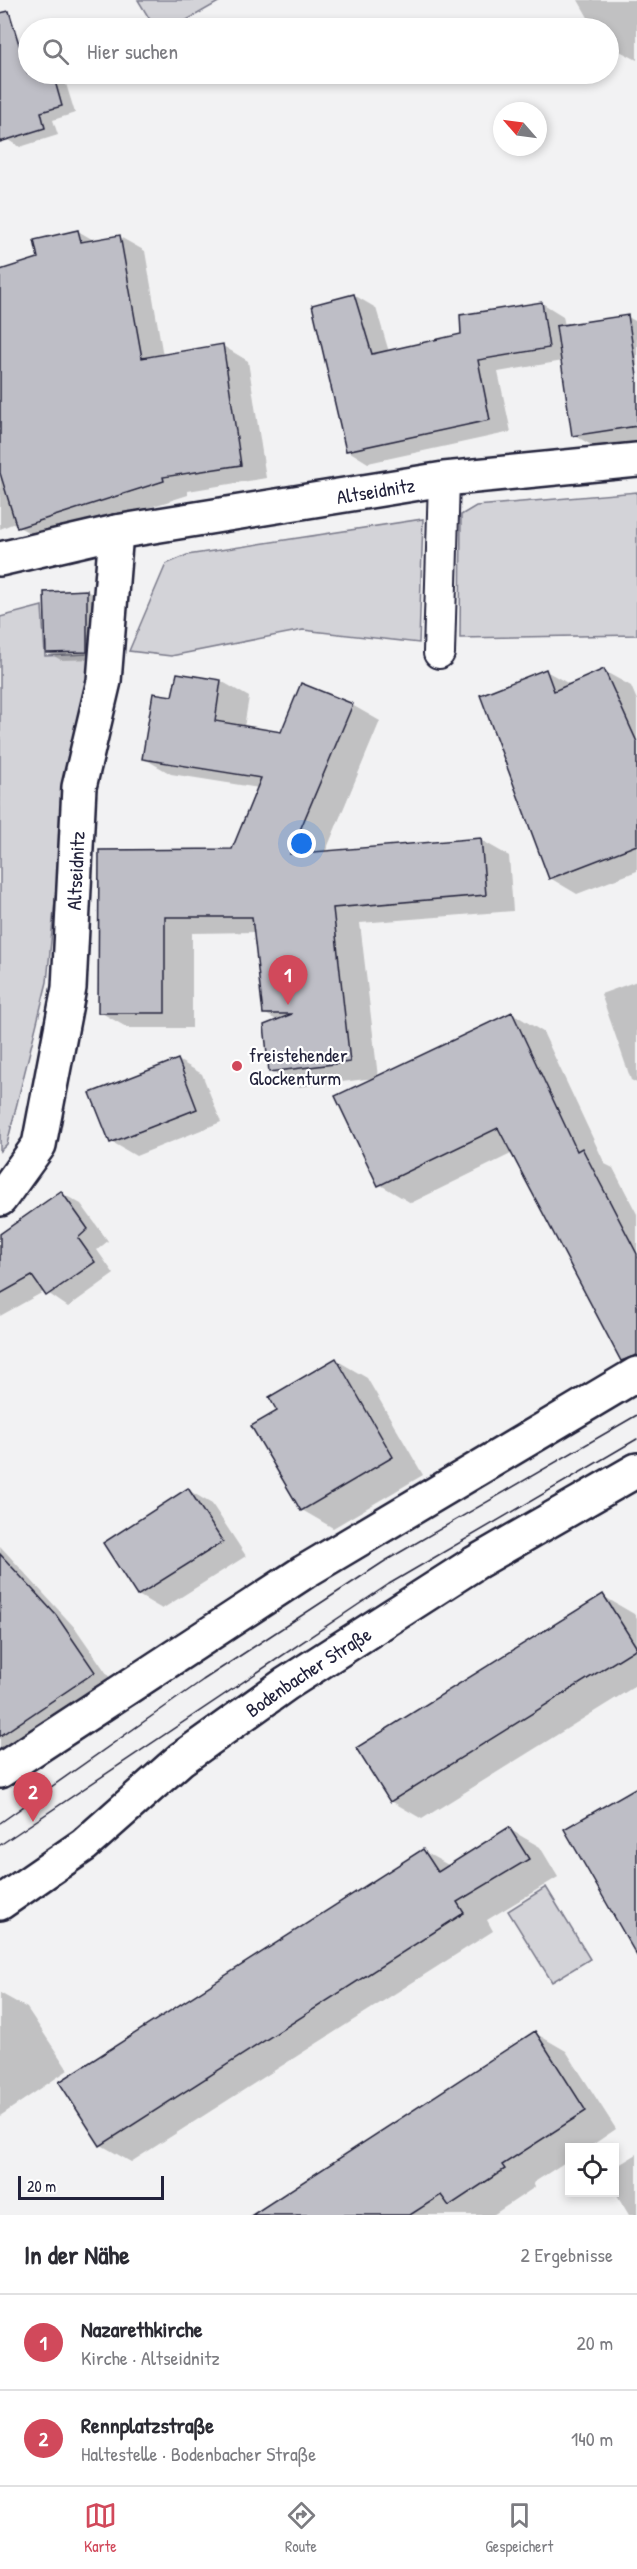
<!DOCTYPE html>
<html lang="de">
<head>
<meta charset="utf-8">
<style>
  :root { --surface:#fff; --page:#f7f7f7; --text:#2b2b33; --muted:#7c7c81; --line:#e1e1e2; --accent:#d1495b }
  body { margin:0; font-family:"Patrick Hand",sans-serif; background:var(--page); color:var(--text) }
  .controls { position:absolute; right:18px; bottom:18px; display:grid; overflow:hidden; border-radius:0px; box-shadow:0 3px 9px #0003 }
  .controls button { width:54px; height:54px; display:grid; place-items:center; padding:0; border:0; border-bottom:2px solid var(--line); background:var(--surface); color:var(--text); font:30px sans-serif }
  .compass { position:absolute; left:493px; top:102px; width:54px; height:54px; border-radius:50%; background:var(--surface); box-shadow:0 3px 9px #0003; rotate:298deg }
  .scale { position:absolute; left:18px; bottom:15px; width:146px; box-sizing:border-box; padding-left:6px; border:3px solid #22223b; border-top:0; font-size:16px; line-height:21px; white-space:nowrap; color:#22223b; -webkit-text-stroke:4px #fff; paint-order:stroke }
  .you { position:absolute; left:302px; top:844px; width:21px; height:21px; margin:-15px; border:4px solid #fff; border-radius:50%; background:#1a73e8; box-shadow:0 0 0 9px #1a73e833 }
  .badge { display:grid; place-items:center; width:39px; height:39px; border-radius:50%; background:var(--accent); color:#fff; font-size:20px; font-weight:700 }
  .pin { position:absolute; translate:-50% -50px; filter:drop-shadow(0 2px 3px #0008) }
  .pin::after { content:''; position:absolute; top:32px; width:21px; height:18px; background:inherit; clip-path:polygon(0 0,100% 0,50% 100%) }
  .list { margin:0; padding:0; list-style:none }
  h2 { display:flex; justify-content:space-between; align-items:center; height:78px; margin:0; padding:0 24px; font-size:26px }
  h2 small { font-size:20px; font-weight:400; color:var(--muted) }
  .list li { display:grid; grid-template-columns:39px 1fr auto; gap:18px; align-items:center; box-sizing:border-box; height:96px; padding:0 24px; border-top:2px solid var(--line) }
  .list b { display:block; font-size:22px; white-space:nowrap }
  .list p { margin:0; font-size:20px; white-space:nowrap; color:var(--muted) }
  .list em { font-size:20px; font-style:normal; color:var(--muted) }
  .icon { flex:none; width:33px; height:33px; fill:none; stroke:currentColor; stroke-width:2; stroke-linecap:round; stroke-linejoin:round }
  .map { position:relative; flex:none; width:637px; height:2215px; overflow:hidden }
  .search { position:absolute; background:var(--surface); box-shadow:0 3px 9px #0003; left:18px; right:18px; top:18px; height:66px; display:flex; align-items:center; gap:15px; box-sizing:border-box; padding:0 21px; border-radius:33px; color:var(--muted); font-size:22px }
  .sheet { height:270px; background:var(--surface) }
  nav { display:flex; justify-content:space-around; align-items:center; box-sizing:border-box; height:84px; border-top:2px solid var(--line); background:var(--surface); font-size:16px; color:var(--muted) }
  nav a { display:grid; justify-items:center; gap:3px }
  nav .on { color:var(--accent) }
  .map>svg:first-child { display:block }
  .green { fill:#d3d3d8; stroke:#7a7a8a; stroke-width:1.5 }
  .shadow { fill:#0003 }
  .building { fill:#bebec6; stroke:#22223b; stroke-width:1.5 }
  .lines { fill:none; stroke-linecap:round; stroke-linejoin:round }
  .lane-casing { stroke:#22223b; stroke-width:34 }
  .street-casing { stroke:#22223b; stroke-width:38 }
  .secondary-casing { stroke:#22223b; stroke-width:38 }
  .lane { stroke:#fff; stroke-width:30 }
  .street { stroke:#fff; stroke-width:33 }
  .secondary { stroke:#fff; stroke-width:33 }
  .tram { stroke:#22223b; stroke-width:1.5 }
  .poi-dot { fill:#d1495b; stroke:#fff; stroke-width:2 }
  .labels { text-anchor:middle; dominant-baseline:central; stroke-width:4.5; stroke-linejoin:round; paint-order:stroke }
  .street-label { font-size:20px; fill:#22223b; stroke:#fff }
  .poi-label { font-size:20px; fill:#22223b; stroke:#fff; text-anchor:start }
</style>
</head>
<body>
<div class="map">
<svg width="637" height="2215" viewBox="0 0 637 2215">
  <rect width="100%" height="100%" fill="#f2f2f3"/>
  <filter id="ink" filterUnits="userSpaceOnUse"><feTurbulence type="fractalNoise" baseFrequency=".0167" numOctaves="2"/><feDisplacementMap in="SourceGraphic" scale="12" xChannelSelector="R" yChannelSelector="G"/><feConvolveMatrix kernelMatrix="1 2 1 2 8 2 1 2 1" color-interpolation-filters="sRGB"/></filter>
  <g filter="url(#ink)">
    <!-- green -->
    <g class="green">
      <polygon points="138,0 222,0 173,28 155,28"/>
      <polygon points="637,492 637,635 460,638 461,515 476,506"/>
      <polygon points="423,519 419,643 303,630 171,656 129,651 166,564 187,555"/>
      <polygon points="42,606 45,656 89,654 96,660 66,787 47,982 7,1144 0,1151 0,617"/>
      <polygon points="546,1887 590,1959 552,1982 508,1911"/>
    </g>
    <!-- shadow -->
    <g class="shadow">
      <polygon points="578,0 637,0 637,60 608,45 608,28 594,28"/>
      <polygon points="28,72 63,74 75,113 53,120 58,135 20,147 0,134 0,80"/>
      <polygon points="78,231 95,241 120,237 145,251 163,356 223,346 248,361 266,478 188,491 188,495 44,541 19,527 17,522 0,529 0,272 40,259"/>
      <polygon points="354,295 376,308 389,352 463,335 542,303 563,316 565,326 628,317 637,322 637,443 598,449 574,435 563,361 498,372 511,432 368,463 347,450"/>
      <polygon points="87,591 100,599 100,659 61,660 47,652"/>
      <polygon points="546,671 571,685 604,671 631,686 637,700 637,871 577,894 550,878"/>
      <polygon points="178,674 221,681 249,697 244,727 282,734 352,705 380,721 325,853 481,840 509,856 513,911 360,923 378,1077 512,1013 543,1032 605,1164 613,1168 637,1214 637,1357 613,1343 513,1153 411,1203 379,1184 375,1078 299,1087 271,1071 278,1021 264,1013 255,932 192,933 192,1028 128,1028 100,1012 100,851 233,851 259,788 171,774 143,758 174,697"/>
      <polygon points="637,981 637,1083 631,1080 601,994"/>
      <polygon points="178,1060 202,1074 221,1122 136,1156 112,1142"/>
      <polygon points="61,1193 81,1204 108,1241 97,1250 114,1274 68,1307 45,1291 0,1316 0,1236"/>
      <polygon points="336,1360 367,1378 423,1475 333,1528 302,1510 279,1411"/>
      <polygon points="188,1490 212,1504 246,1556 162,1609 138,1595"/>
      <polygon points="0,1546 76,1629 114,1684 0,1761"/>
      <polygon points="603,1596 634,1614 637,1619 637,1685 422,1819 391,1801"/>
      <polygon points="509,1829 540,1847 558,1877 487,1920 493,1931 131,2162 101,2145 423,1851 450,1866"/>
      <polygon points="0,1993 27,2008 68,2070 0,2116"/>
      <polygon points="535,2033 566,2051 616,2129 588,2148 570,2148 570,2159 533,2183 535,2187 493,2215 255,2215"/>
      <polygon points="637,2154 637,2215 629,2215 614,2190 614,2168"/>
    </g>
    <!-- building -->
    <g class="building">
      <polygon points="9,11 28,74 53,74 62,106 41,112 45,128 0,142 0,13"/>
      <polygon points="78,230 81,242 120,235 142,358 223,344 241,465 163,477 164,481 17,528 0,473 0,270 38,258 34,240"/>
      <polygon points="354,294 372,354 461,334 460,315 542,302 549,348 478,360 490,420 346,451 312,305"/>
      <polygon points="628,315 637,376 637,426 572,436 556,326"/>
      <polygon points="87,590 87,652 46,653 44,592"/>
      <polygon points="546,669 554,691 604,669 637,742 637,845 549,879 480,695"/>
      <polygon points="177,673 221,680 215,721 281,732 301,683 353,704 290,854 481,838 486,895 333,908 350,1062 269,1072 264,1025 292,1014 263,1014 252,917 165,917 165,1013 98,1013 99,850 232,849 261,778 142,759 153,693 172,696"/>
      <polygon points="512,1012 577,1151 582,1148 637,1254 637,1355 621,1361 498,1128 378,1186 335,1096"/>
      <polygon points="178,1059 197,1109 110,1143 90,1093"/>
      <polygon points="61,1191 88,1229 78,1238 95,1262 46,1296 32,1276 0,1294 0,1234"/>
      <polygon points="336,1358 393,1457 301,1511 251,1426 277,1411 269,1397"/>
      <polygon points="188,1488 223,1542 137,1596 103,1543"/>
      <polygon points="0,1554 56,1615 95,1672 0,1736"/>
      <polygon points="603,1594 637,1648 390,1802 356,1748"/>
      <polygon points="637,1787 637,1956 564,1829"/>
      <polygon points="509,1827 529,1859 457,1902 464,1913 100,2146 59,2082 423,1849 438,1872"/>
      <polygon points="535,2031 586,2111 502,2165 505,2169 449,2206 441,2195 410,2215 252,2215"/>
    </g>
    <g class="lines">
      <!-- lane casing -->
      <g class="lane-casing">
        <polyline id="lane" points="439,653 444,479"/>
      </g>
      <!-- street casing -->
      <g class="street-casing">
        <g id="street">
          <path id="s1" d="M0,559L116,532L444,479L637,460"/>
          <path id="s2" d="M0,1199L39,1145L69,988L79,787L104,681L116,532"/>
        </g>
      </g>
      <!-- secondary casing -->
      <g class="secondary-casing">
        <g id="secondary">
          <polyline points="0,1771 304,1572 637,1374"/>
          <path id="s3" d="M0,1903L84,1845L181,1759L286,1684L475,1563L637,1470"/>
        </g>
      </g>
      <!-- lane -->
      <use href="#lane" class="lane"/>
      <!-- street -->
      <use href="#street" class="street"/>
      <!-- secondary -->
      <use href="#secondary" class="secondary"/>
      <!-- tram -->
      <g class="tram">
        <polyline points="0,1823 203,1680 385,1561 637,1415"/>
        <polyline points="0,1845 389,1584 637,1439"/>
      </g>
    </g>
  </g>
  <!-- markers -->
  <circle class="poi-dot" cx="237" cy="1066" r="6"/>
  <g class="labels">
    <!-- street labels -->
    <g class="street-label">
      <text stroke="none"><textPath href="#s1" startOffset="382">Altseidnitz</textPath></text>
      <text stroke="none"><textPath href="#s2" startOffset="344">Altseidnitz</textPath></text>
      <text stroke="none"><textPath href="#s3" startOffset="386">Bodenbacher Straße</textPath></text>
    </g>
    <!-- poi labels -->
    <g class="poi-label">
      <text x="249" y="1054">freistehender<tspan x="249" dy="23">Glockenturm</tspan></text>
    </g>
  </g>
</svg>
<div class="controls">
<button><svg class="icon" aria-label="locate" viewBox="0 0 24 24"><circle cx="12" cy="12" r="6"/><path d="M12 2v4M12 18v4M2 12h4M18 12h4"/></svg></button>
</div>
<svg class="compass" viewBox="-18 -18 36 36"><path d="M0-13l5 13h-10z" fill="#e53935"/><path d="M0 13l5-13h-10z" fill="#7c7c81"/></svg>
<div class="scale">20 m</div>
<div class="you"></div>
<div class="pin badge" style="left:288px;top:1005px">1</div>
<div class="pin badge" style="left:33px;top:1822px">2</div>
<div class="search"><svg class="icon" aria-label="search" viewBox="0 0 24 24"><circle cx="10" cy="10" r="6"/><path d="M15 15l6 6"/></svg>Hier suchen</div>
</div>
<section class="sheet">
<h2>In der Nähe<small>2 Ergebnisse</small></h2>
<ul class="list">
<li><span class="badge">1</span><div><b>Nazarethkirche</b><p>Kirche · Altseidnitz</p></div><em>20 m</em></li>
<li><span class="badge">2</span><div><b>Rennplatzstraße</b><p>Haltestelle · Bodenbacher Straße</p></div><em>140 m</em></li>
</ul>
</section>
<nav>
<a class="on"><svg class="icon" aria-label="map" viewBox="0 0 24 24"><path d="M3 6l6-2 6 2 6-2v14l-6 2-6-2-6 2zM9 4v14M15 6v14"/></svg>Karte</a>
<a><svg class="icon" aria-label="directions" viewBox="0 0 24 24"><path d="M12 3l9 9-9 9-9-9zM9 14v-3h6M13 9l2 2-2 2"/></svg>Route</a>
<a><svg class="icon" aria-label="saved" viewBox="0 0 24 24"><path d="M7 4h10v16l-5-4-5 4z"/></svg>Gespeichert</a>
</nav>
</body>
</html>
